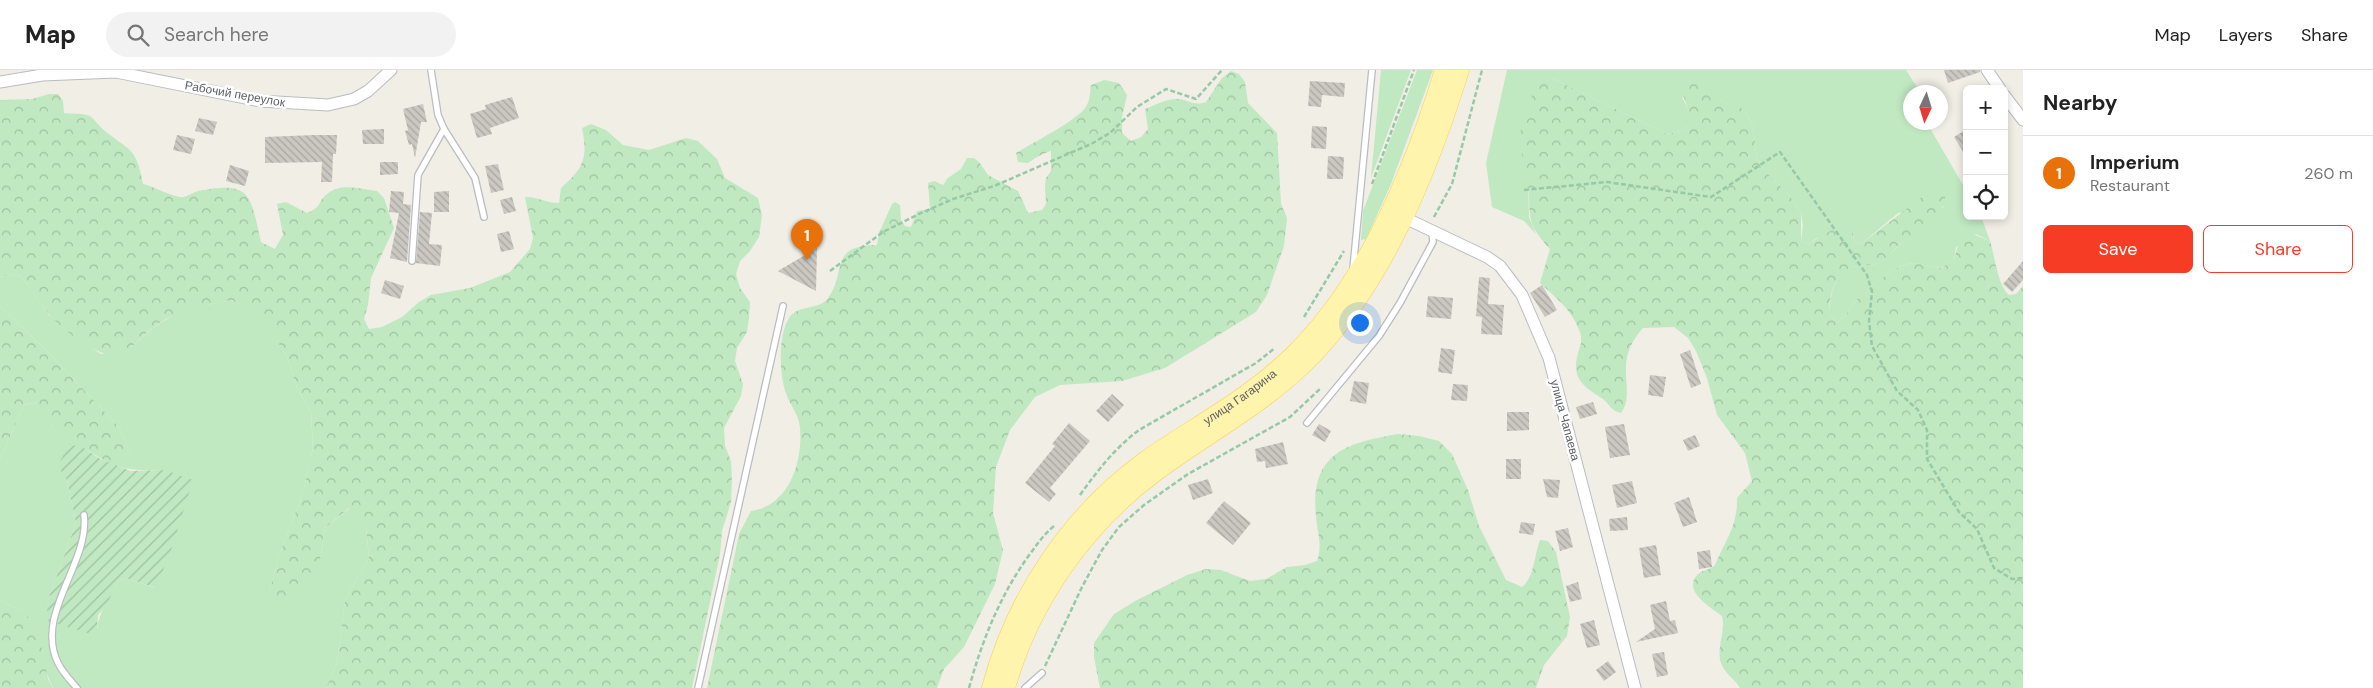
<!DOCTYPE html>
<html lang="en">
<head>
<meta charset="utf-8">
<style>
  :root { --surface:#fff; --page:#f2f2f2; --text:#222; --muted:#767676; --line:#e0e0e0; --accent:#f63c25 }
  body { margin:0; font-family:"DM Sans",sans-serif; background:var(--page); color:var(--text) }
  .controls { position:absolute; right:15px; top:15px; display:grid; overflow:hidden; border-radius:8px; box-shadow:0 2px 8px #0003 }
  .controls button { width:45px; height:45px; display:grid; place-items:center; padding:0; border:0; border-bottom:1px solid var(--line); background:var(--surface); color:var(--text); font:25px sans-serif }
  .compass { position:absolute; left:1903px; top:15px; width:45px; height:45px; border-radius:50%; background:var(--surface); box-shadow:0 2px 8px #0003; rotate:184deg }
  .you { position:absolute; left:1359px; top:252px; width:18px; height:18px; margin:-12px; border:4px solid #fff; border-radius:50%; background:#1a73e8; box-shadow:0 0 0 8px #1a73e833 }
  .badge { display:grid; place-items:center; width:32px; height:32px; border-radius:50%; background:var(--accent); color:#fff; font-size:16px; font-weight:700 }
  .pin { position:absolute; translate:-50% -41px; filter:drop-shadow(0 1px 2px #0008) }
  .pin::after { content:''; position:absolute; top:26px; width:18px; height:15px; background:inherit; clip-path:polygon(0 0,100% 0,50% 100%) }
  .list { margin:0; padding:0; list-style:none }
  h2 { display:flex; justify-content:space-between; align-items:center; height:65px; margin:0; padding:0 20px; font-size:21px }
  h2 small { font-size:16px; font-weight:400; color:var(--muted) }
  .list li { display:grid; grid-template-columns:32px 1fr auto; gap:15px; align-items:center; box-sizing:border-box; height:75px; padding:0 20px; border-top:1px solid var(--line) }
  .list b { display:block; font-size:19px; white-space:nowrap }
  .list p { margin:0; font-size:16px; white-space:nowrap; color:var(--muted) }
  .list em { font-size:16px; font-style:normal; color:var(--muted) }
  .actions { display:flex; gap:10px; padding:15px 20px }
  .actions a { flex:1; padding:11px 0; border:1px solid var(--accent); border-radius:8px; text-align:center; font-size:18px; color:var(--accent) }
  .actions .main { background:var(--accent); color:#fff }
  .icon { flex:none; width:28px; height:28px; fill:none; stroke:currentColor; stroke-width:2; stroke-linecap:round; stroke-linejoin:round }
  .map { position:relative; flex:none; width:2023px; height:618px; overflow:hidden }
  header { display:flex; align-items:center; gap:30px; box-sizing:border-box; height:70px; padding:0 25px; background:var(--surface); border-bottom:1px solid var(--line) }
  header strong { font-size:24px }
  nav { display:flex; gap:28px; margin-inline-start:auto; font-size:18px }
  .search { width:350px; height:45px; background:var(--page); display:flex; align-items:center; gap:12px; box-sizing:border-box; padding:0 18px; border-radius:28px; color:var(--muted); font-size:19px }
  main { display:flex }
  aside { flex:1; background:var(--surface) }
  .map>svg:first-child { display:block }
  .grass { fill:#c0e9c1; fill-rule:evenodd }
  .forest { fill:url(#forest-crowns) }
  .garden { fill:url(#garden-furrows) }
  .building { fill:url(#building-back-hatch) }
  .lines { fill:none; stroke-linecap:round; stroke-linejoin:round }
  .service-casing { stroke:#b9bdc2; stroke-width:8 }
  .minor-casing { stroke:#b9bdc2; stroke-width:13 }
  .primary-casing { stroke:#fbd152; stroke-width:19 }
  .path { stroke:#97c8a7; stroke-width:2.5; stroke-dasharray:5 2.5; stroke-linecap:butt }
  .service { stroke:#fff; stroke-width:5.5 }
  .minor { stroke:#fff; stroke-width:11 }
  .primary { stroke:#fff4ab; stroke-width:18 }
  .labels { text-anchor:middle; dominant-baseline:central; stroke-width:5; stroke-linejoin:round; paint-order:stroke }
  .street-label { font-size:12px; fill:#5c6166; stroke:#fff }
</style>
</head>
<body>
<header>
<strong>Map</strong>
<div class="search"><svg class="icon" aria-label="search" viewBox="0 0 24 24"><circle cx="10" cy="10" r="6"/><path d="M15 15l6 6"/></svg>Search here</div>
<nav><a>Map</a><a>Layers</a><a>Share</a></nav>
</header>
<main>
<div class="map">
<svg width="2023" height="618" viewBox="0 0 2023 618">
  <defs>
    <pattern id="forest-crowns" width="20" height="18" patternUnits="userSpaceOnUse" patternTransform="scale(1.25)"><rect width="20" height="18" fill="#c0e9c1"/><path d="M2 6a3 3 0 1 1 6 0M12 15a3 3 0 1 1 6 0" fill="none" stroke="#9fc0a1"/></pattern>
    <pattern id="garden-furrows" width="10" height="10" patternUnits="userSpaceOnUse" patternTransform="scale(1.25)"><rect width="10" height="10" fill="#c0e9c1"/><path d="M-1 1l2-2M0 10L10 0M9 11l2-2" fill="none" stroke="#9fc0a1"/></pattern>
    <pattern id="building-back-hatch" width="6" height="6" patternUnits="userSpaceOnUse" patternTransform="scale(1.25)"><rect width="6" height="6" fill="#cbc8c2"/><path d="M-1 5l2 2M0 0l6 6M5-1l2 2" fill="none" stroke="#a8a6a1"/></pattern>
  </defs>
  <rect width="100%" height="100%" fill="#f0eee5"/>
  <!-- grass -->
  <g class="grass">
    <polygon points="1381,0 1411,0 1371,108"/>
    <polygon points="1417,0 1433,0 1391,114 1366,169 1361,170 1363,141"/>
    <path d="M1507,0H1906L1920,22H1910V52L1927,53L1967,122V146H1981L1990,171L1976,164L1956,177L1954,190L1941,198C1932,197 1922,194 1914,193C1896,193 1866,219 1855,232C1848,240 1847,247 1837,252L1829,244C1830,225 1835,198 1858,196C1866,195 1872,196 1880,192C1888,188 1894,180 1900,174C1916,162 1931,151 1944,136L1898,143L1861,174L1855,173L1853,164L1817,168L1808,174L1801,171L1803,156L1801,143L1790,126L1764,100L1757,89L1753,56L1744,40L1682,27L1691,45L1690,54L1681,61L1667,64L1552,8L1528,111L1529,147L1536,164L1524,151L1492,137L1486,93Z"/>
    <path d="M14,204L21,206L49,245L75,267L101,284L131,277L154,257L182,240L232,230L264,249L287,287L297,318L311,342L313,378L303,423L280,483L269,521L320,491L325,458L350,438L366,457L369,488L345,530L337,593L326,618H53L20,541L0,530V389L24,335L38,332L54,358L100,389L130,383L119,357L47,281L0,236V207ZM81,376C113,399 126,401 165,400L155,518L126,508L118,511C110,527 99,542 97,559L47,533L76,453L67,410Z"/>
  </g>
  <!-- forest -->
  <g class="forest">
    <path d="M1231,1L1239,4L1245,12L1248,33L1277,63L1281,134L1287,148L1284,176L1267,225L1256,242L1165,298L1122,311L1060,315L1035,327L1010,360L996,397L993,443L1003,480L995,514L964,577L944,599L937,618H707L739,464L751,441C789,436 803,392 800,358C799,344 790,336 786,323C779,305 778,265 789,248C798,234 818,241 828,228C847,203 828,175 877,175L879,163L892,134L895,132L900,135L901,150L905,156L911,157L917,141L930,139L928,113L934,111L943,115L948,108L961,99L967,88H974L979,92L988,105L1018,121L1028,143L1042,140L1046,134L1045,116L1046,108L1051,101V81C1043,83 1035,88 1028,93L1018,92L1016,83C1031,74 1077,50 1085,38C1090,32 1090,23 1091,15L1104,10L1119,13L1127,25L1122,47V63L1131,71L1141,67L1148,59L1145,39C1155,35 1167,28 1179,29C1190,31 1195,36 1206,32L1222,8Z"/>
    <path d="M1552,8L1667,64L1681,61L1690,54C1691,40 1683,30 1681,16L1686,10H1694L1744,40L1753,56L1757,89L1764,100L1790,126L1801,143V171L1808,174L1837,157L1847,158L1853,164L1855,173L1861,174L1923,126L1934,122L1945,125C1945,128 1945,133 1943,136C1935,153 1914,163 1900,174C1893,180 1888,189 1880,192C1872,196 1866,195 1858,196C1835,199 1829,225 1829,244L1837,252C1847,247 1848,240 1855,232C1866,219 1896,193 1914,193C1923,194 1932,197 1941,198L1954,190L1960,167L1968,162L1990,171C1995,187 1998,216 2009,225L2016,224L2023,216V618H1740C1735,609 1724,603 1721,593C1716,578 1726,561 1722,546C1711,537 1681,521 1698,504C1703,500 1710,500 1715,495C1725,471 1738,455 1737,428L1752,411L1745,383L1717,345L1707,308L1696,281L1688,268L1674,257L1643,258C1633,269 1626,282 1626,297C1625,313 1631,329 1621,343C1611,341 1610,335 1603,329C1583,316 1571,309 1578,283C1581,274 1583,269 1579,260C1572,240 1555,227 1540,213L1550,179C1522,149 1533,145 1527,109C1525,95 1520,80 1520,67C1521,49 1529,31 1537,15Z"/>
    <path d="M49,24H58L63,31L64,43C71,44 80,43 87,45C94,47 98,56 104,60C130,82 136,76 143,114C155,117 168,125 180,127C185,128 192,123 198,121C253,110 250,126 261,172L275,179L283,165L277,134L286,132L307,143C322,137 317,133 326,125C340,112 360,119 377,121L384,128L394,158L371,208L368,235L364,249L369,259L382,257L402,247L419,232L431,225L470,218L510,202L530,179L533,168L525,127C536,126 546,133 559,133L561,118C584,98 588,88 582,58L591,54L606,60L623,75L649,80L686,68L698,71L717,89L725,108L758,128L762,145L759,167L750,181L740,191L736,204L740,218L750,232L749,248L747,262L737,278L735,291L743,314L741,326L724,358L725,376L731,391L732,411L731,432L722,461L720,484L692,618H326L337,593L345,530L369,488L366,457L349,438L325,458L320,491L299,526L280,534L269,521L280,483L303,423L313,378L311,342L297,318L287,287L264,250L232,230C204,236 178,239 154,257C142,265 132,280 118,284C99,290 59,257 48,243C38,231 30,218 21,206L14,204L0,207V30L32,29Z"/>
    <path d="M0,236L47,281L119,357L130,383L112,393C95,387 86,376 68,374L54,358L37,332L24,335L0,389Z"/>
    <path d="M1398,364L1419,366L1439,371L1452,384L1468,420L1479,456L1506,510L1522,517C1535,506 1534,485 1540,470L1548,471L1556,482L1570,547L1567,566L1544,595L1536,618H1100L1094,587V573L1114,544L1137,530L1187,505L1206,499L1221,500L1250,511L1266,509L1287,497L1305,495L1317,491C1323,475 1317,462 1316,446C1310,383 1346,373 1398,364Z"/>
    <polygon points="0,530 20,541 37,554 48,609 53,618 0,618"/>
  </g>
  <!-- garden -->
  <polygon class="garden" points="68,375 81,376 100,389 131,401 165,400 193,410 173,475 156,518 126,508 118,511 106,536 98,545 97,559 94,565 48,551 47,533 76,453 67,410 58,396"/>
  <!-- building -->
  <g class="building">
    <polygon points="1944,0 1980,0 1980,2 1948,13"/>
    <polygon points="1310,11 1345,13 1344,27 1322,25 1321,37 1308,36"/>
    <polygon points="512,27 519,48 490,58 492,64 477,68 470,44 486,39 485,35"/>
    <polygon points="423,34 427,52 421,52 415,88 412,74 409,75 405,61 408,60 403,39"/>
    <polygon points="199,48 217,52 213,65 195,61"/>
    <polygon points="1312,56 1327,57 1326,79 1311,78"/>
    <polygon points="384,59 384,74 363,74 362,60"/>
    <polygon points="1967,59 1967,88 1954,67"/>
    <polygon points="177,65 195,69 191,84 173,80"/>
    <polygon points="315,65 337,65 336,84 333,84 332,112 321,112 322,92 265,93 265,67"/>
    <polygon points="1328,86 1344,87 1343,109 1327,109"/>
    <polygon points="380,92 398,92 398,104 380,105"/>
    <polygon points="498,94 504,120 491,123 485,96"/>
    <polygon points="230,95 249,101 245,116 226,111"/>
    <polygon points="391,121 404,122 403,134 411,135 407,192 390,188 399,143 389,142"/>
    <polygon points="449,121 449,142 434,142 434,122"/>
    <polygon points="512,127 516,141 504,144 500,130"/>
    <polygon points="420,142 432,143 429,174 442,175 440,196 416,193"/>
    <polygon points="509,161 514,179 501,182 497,164"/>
    <polygon points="817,178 816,221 778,201"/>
    <polygon points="2023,191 2023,210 2012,222 2003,214"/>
    <polygon points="1479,207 1490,208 1488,234 1504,235 1502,265 1481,264 1482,247 1476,246"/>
    <polygon points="385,210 404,216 400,229 381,223"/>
    <polygon points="1542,215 1557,240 1545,247 1530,223"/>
    <polygon points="1428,226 1453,228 1451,249 1426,247"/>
    <polygon points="1441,278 1455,280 1452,304 1438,302"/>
    <polygon points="1690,280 1701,314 1691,318 1680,284"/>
    <polygon points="1650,305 1666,307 1663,327 1648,325"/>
    <polygon points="1354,311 1369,313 1366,334 1350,331"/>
    <polygon points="1453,314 1468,315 1467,331 1451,330"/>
    <polygon points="1112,324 1124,335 1108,352 1096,341"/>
    <polygon points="1593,332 1597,344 1580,349 1576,337"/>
    <polygon points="1507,342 1529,342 1529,360 1507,361"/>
    <polygon points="1069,353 1090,371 1050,418 1056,424 1049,432 1025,413 1055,376 1052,374"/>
    <polygon points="1319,354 1331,361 1325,372 1312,365"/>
    <polygon points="1624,354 1630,385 1610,388 1605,357"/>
    <polygon points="1695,365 1700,376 1688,381 1683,370"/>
    <polygon points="1283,372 1288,394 1266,398 1265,391 1257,392 1255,379"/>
    <rect x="1506" y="389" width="15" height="20"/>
    <polygon points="1208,409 1213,423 1193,430 1188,415"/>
    <polygon points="1543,409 1560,410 1558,428 1547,427"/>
    <polygon points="1632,411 1637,433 1617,438 1612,415"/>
    <polygon points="1689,427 1697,452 1683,457 1674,433"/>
    <polygon points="1224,431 1251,453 1233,475 1206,453"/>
    <polygon points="1627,447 1628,460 1610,461 1609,449"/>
    <polygon points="1521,452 1535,454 1533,465 1519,463"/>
    <polygon points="1568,458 1573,477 1560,481 1555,461"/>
    <polygon points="1656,475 1661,505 1644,508 1639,478"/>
    <polygon points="1710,480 1712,497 1699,499 1697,482"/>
    <polygon points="1578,512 1582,529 1570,532 1566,516"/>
    <polygon points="1666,531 1670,551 1675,550 1678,563 1636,572 1655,559 1650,535"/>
    <polygon points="1594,550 1600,575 1587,578 1580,554"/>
    <polygon points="1664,582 1668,605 1657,607 1652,584"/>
    <polygon points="1608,591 1616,602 1604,611 1596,600"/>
  </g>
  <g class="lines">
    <!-- service casing -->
    <g class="service-casing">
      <g id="service">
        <polyline points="444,59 475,108 484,147"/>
        <polyline points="412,191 418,105 444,59 438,45 431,0"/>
        <polyline points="1353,199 1372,0"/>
        <polyline points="1307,353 1379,266 1400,233 1433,172 1432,162"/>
        <path d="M77,618C70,610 63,603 58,593C34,544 90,493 84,445"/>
        <polyline points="698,618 783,236"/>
        <polyline points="1025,618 1042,603"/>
      </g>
    </g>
    <!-- minor casing -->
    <g class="minor-casing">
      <g id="minor">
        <polyline points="1987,0 2000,19"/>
        <polyline points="0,12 42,5 116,2 260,31 328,35 354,29 368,21 391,0"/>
        <polyline points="2004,25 2023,50"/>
        <polyline points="1403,147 1487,187 1500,196 1522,225 1549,288 1635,618"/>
      </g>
    </g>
    <!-- primary casing -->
    <g class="primary-casing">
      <g id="primary">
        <path id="s1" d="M991,618C1015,528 1070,445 1146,390C1196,355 1250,328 1294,284C1368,212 1414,98 1444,0"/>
        <path d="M1006,618C1030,532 1085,454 1157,401C1206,365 1259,337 1304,294C1382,218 1428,103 1460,0"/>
      </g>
    </g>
    <!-- path -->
    <g class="path">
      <polyline points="1372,114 1414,0"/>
      <polyline points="1524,120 1607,112 1711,127 1780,82 1867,205 1872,222 1869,251 1872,276 1897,321 1918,340 1927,360 1927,389 1959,442 1977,459 1994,498 2012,509 2023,508"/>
      <polyline points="1434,147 1452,114 1482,0"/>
      <polyline points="830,201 883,162 921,143 953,129 994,116 1091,74 1110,63 1137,37 1166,19 1196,29 1222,0"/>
      <polyline points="1304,247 1344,181"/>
      <path d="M1080,425C1098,400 1114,379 1139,360L1256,293L1275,278"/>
      <polyline points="1045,596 1082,517 1102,480 1119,457 1144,435 1188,404 1290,347 1321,318"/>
      <path d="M969,618C982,571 999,528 1027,488C1036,476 1043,465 1054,456"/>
    </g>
    <!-- service -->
    <use href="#service" class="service"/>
    <!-- minor -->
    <use href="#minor" class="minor"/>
    <!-- primary -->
    <use href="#primary" class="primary"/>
  </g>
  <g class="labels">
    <!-- street labels -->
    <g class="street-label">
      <text transform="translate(235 24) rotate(10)">Рабочий переулок</text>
      <text stroke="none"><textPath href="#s1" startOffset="394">улица Гагарина</textPath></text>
      <text transform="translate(1565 350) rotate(75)">улица Чапаева</text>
    </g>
  </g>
</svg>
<div class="controls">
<button>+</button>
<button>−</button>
<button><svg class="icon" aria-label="locate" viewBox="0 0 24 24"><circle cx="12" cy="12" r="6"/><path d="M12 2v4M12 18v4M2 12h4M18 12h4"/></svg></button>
</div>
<svg class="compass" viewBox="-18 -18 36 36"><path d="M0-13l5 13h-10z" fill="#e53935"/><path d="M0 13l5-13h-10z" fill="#767676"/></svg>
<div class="you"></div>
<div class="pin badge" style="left:807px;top:190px;background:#e8710a">1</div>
</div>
<aside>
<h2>Nearby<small></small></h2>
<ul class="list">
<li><span class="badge" style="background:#e8710a">1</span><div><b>Imperium</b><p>Restaurant</p></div><em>260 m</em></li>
</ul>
<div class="actions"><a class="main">Save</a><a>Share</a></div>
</aside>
</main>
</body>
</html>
